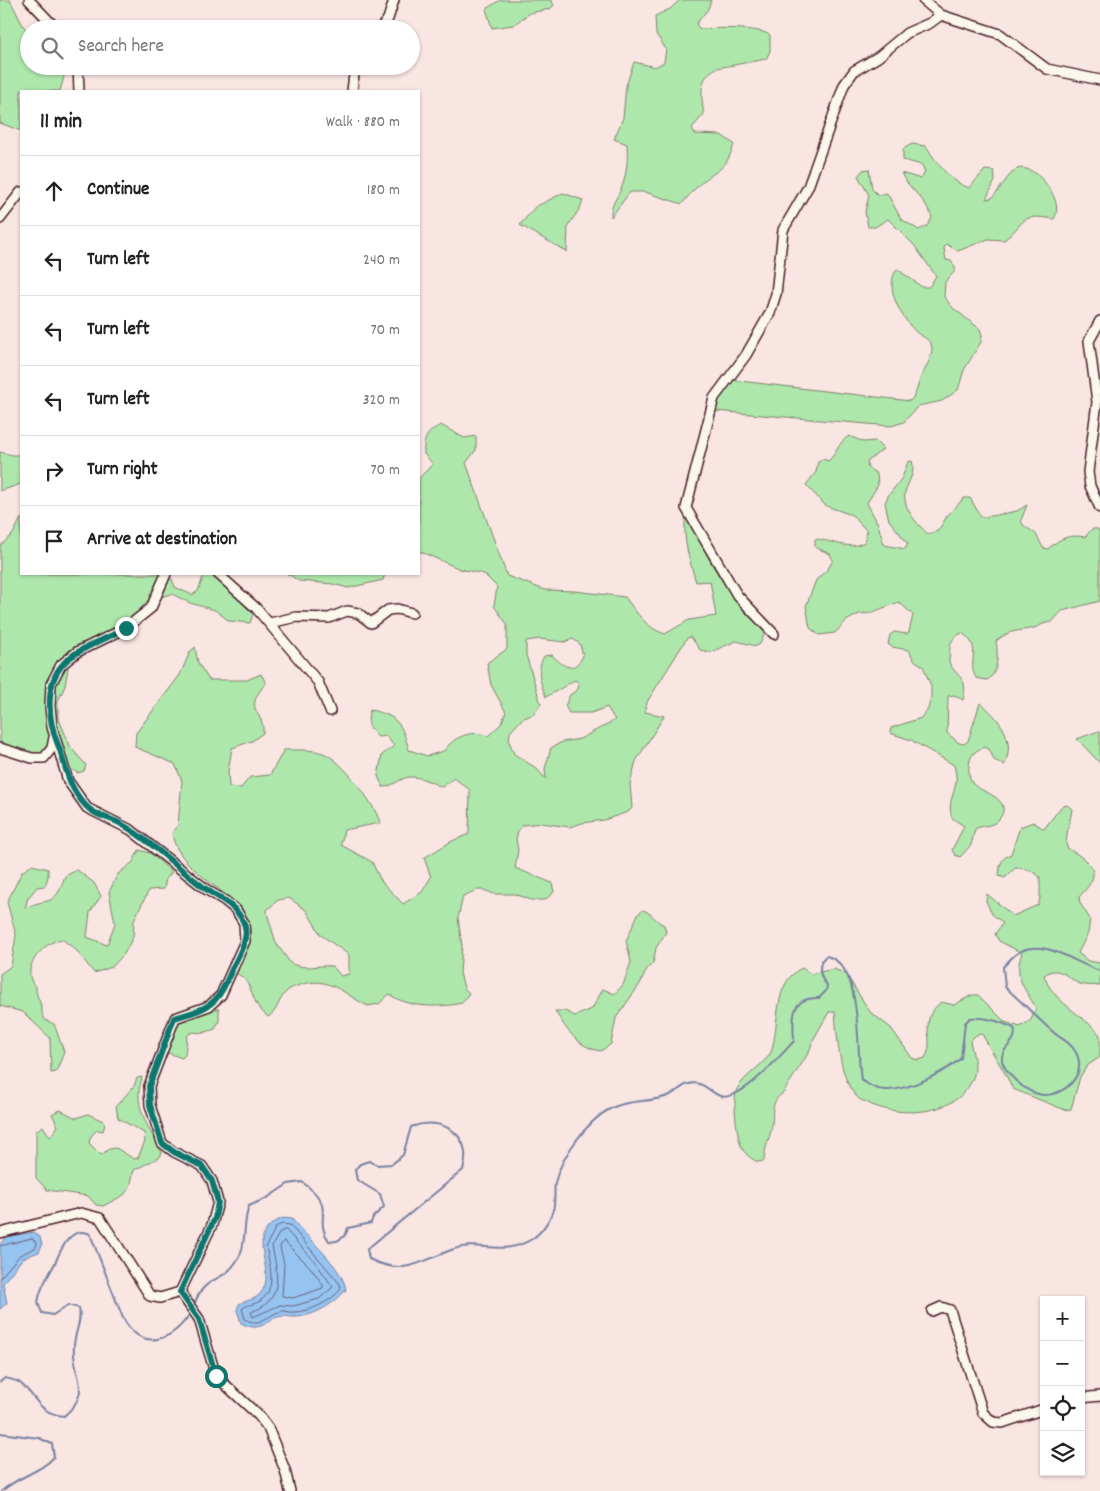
<!DOCTYPE html>
<html lang="en">
<head>
<meta charset="utf-8">
<style>
  :root { --surface:#fff; --page:#f6f6f6; --text:#222; --muted:#767676; --line:#e0e0e0 }
  body { margin:0; font-family:Dekko,sans-serif; background:var(--page); color:var(--text) }
  .controls { position:absolute; right:15px; bottom:15px; display:grid; overflow:hidden; border-radius:0px; box-shadow:0 1px 4px #0004 }
  .controls button { width:45px; height:45px; display:grid; place-items:center; padding:0; border:0; border-bottom:1px solid var(--line); background:var(--surface); color:var(--text); font:25px sans-serif }
  .stop { position:absolute; width:15px; height:15px; margin:-11px; border:4px solid #0f766e; border-radius:50%; background:#fff }
  .stop.end { background:#0f766e; border-color:#fff; box-shadow:0 1px 5px #0008 }
  .list { margin:0; padding:0; list-style:none }
  h2 { display:flex; justify-content:space-between; align-items:center; height:65px; margin:0; padding:0 20px; font-size:21px }
  h2 small { font-size:16px; font-weight:400; color:var(--muted) }
  .list li { display:grid; grid-template-columns:32px 1fr auto; gap:15px; align-items:center; box-sizing:border-box; height:70px; padding:0 20px; border-top:1px solid var(--line) }
  .list b { display:block; font-size:19px; white-space:nowrap }
  .list em { font-size:16px; font-style:normal; color:var(--muted) }
  .icon { flex:none; width:28px; height:28px; fill:none; stroke:currentColor; stroke-width:2; stroke-linecap:round; stroke-linejoin:round }
  .map { position:relative; flex:none; width:1100px; height:1491px; overflow:hidden }
  .search { position:absolute; background:var(--surface); box-shadow:0 1px 4px #0004; left:20px; top:20px; width:400px; height:55px; display:flex; align-items:center; gap:12px; box-sizing:border-box; padding:0 18px; border-radius:28px; color:var(--muted); font-size:19px }
  .panel { position:absolute; background:var(--surface); box-shadow:0 1px 4px #0004; left:20px; top:90px; width:400px; height:485px; border-radius:0px }
  .map>svg:first-child { display:block }
  .green { fill:#aee7ac; stroke:#7c836c; fill-rule:evenodd }
  .water { fill:#96c4f0; stroke:#7882a1 }
  .lines { fill:none; stroke-linecap:round; stroke-linejoin:round }
  .shore { stroke:#68617a; stroke-width:1 }
  .stream { stroke:#7882a1; stroke-width:2 }
  .minor-casing { stroke:#4a1f2b; stroke-width:12 }
  .minor { stroke:#fbf7ec; stroke-width:9 }
  .route { stroke:#0f766e; stroke-width:6 }
</style>
</head>
<body>
<div class="map">
<svg width="1100" height="1491" viewBox="0 0 1100 1491">
  <rect width="100%" height="100%" fill="#f9e5e2"/>
  <filter id="ink" filterUnits="userSpaceOnUse"><feTurbulence type="fractalNoise" baseFrequency=".02" numOctaves="2"/><feDisplacementMap in="SourceGraphic" scale="10" xChannelSelector="R" yChannelSelector="G"/><feConvolveMatrix kernelMatrix="1 2 1 2 8 2 1 2 1" color-interpolation-filters="sRGB"/></filter>
  <g filter="url(#ink)">
    <!-- green -->
    <g class="green">
      <path d="M0,0H10C14,7 24,30 29,33V66H67L60,91H21V131L0,123Z"/>
      <polygon points="500,0 551,0 554,5 550,9 530,13 513,25 492,28 486,9"/>
      <path d="M680,0H711L708,9L696,24L700,29C716,28 758,27 770,35V51L766,59L717,68C698,76 701,97 704,114L692,128L695,134L721,135L734,144C725,174 716,168 698,186C692,191 687,198 682,204L645,192H630L611,217C610,203 619,197 623,184C627,171 628,158 627,144L614,139L623,118L626,86L634,62L655,67L664,62L666,49L656,34L655,16L670,9Z"/>
      <path d="M912,144L926,146C937,163 948,180 969,188L985,170L994,171L995,181L986,199L992,198C999,191 1009,173 1017,169C1035,162 1066,201 1054,219C1017,213 1028,222 1004,240L988,239L958,251L946,244L944,248L946,260L951,261L955,267V271L945,282L944,297L953,308L980,329L982,335L981,342L964,370L958,390L942,401L918,406L904,422L891,426L715,411L716,403L731,380L910,401C917,394 917,386 921,377C925,369 932,358 932,348C931,339 922,337 916,332C902,318 883,288 897,269L922,287H929L936,276L914,245L888,219L875,227H868L865,212L869,195L858,176L863,170L869,169L872,189L878,195L887,193L901,219L919,230L927,226L932,218C927,199 909,190 901,173L921,179L925,172L922,165L903,160V149Z"/>
      <polygon points="563,193 583,200 580,208 568,226 567,252 520,225 535,207"/>
      <path d="M441,425L464,438L476,436V450L466,463L507,576L545,590L575,591L625,597C637,613 646,628 665,634L689,620L716,616L710,581L696,582C689,559 682,538 686,514C698,538 710,563 725,585C736,601 759,617 765,632L760,644L756,646L736,641L711,652L700,650L691,637L687,638L647,702L645,712L664,716L636,761L630,784L632,808L628,812L604,820L582,823L570,827L541,823L523,825L518,831L516,839L518,850L515,868L552,883L554,892L545,900H531L515,894H494L484,890H477L463,896L458,918L462,946L460,973L464,988L469,993L462,1003C439,1008 408,1008 389,994L379,1004L368,1006C343,994 329,975 300,985C294,987 290,988 286,992C278,1000 278,1011 268,1017C265,1014 261,1011 259,1008C251,997 250,975 233,973C238,958 251,947 250,930C248,894 179,877 172,834L178,825L182,781L175,764L135,747L136,733L180,675L190,652L195,647L198,663L209,680H247L261,674L266,683C241,712 265,710 263,733L252,741L232,748L228,772L229,787L241,788L250,777L270,775L284,750C296,750 311,749 323,753C341,759 376,805 380,823L344,830L341,845L372,862L381,881L403,904L422,892L431,877L424,858L452,841L469,834L470,790L454,778L442,787C432,783 420,776 410,777C399,778 393,787 383,787L378,776L382,755L394,746L386,736L378,737C369,729 366,722 370,710C398,715 402,725 409,750L427,756L444,751C453,737 472,729 488,736L501,724L506,712L491,685L487,663L507,649V624L494,606L497,587L484,574L460,569L419,551V478L433,464L424,454C423,438 427,432 441,425ZM540,639L564,642L573,639L580,644L583,656C573,674 564,667 552,655L544,656C536,671 540,682 546,697L575,680L579,683L578,689L570,695L565,706L569,713H591L607,707L615,720L580,739L562,742L551,748L545,769L546,779L536,768L514,754L509,741L510,732L522,719L534,714L541,704L526,655V641ZM289,898L306,910L321,935L349,955V974L341,976L332,966C313,965 311,970 291,964L276,943L267,913V910L278,900Z"/>
      <path d="M849,436L864,442L875,441L883,449L867,462L868,468L877,474L878,485L867,503L878,524L884,545L905,549L908,544L889,520L885,503L888,496L902,478L908,462L912,461C916,472 908,482 905,492C902,508 918,525 928,534L938,531L947,516L964,498H970L981,517H986L1017,511L1027,505L1021,520L1023,525L1036,534L1043,548L1048,549C1060,538 1069,534 1085,537L1092,529H1098L1100,535V601L1062,611L1052,622C1041,623 1038,628 1029,629C1012,632 1011,630 996,641C998,653 999,673 987,680L976,678C966,660 984,648 962,633C948,639 950,648 949,662C957,679 969,676 963,700L954,695L948,696L947,733L959,743L964,744L968,741L980,703C999,717 1017,741 1004,765L994,760L989,749L984,747C981,749 976,750 974,753C967,759 967,779 974,785C981,792 1015,799 999,819C992,828 983,824 975,829L971,845L960,857L955,855L952,850L964,826L952,818C947,803 954,796 956,782C957,777 955,770 954,765L911,740L890,733L891,728L921,718L928,709L931,698V686L923,666L914,660L909,650L892,647L888,644L890,635L894,632L907,634L909,632L913,615L899,602L870,613L859,614L846,621L835,633L819,635L810,628L806,606L816,580L828,569L833,560L830,554L815,547V539C832,540 848,551 865,542L867,531L852,515L826,506L806,485L816,472L818,462L823,459L828,461C837,454 838,442 849,436Z"/>
      <polygon points="0,452 12,455 21,455 21,484 0,491"/>
      <polygon points="21,518 21,574 159,574 172,579 175,587 192,595 198,591 204,575 209,574 222,582 253,614 250,623 229,621 215,610 190,603 172,594 148,600 136,614 116,628 97,639 81,643 68,651 68,668 65,686 58,701 58,717 71,748 86,765 84,771 78,773 69,768 66,757 46,752 39,755 18,750 0,743 0,546 13,534"/>
      <polygon points="288,574 287,574 385,574 383,580 348,588 333,584 299,581"/>
      <polygon points="1096,732 1100,732 1100,763 1077,739"/>
      <path d="M1067,805L1072,809C1071,817 1064,842 1067,847C1069,850 1074,852 1077,854C1099,869 1097,878 1079,897L1080,903L1090,919L1088,933L1078,953L1088,961L1100,963V986C1094,985 1085,986 1080,984C1067,978 1059,964 1044,975C1052,1002 1083,1014 1100,1035V1057L1087,1066L1080,1077L1071,1109L1065,1110L1013,1089C1004,1069 992,1053 982,1034L976,1035L970,1041C972,1051 977,1066 974,1075C962,1115 904,1118 872,1105C867,1102 860,1101 856,1096C839,1077 837,1035 835,1012H829L813,1040L809,1052L783,1093C768,1103 775,1116 771,1130C769,1141 764,1149 764,1161L757,1162C751,1158 744,1154 741,1146C737,1135 732,1099 737,1089C744,1076 767,1062 771,1052C780,1027 772,982 802,968L811,974L834,969L846,974L870,1012L891,1028L912,1058L918,1060L925,1058C937,1038 916,1023 941,1002L954,1005L972,995H978L1005,1022L1020,1027L1031,1020L1036,1008C1024,987 1013,977 1022,953L999,941L995,934L1003,923L992,914L986,901L987,894L1013,916L1038,905L1040,898V877C1033,870 1025,868 1015,868L1005,878L999,876C1000,866 1000,858 1011,854L1020,827L1033,822L1044,829L1061,807Z"/>
      <path d="M139,850L150,853L172,872L166,879L164,889L149,890L134,920L133,937L124,954L112,967L94,973L76,950L62,939C43,942 18,970 36,987C36,996 39,998 41,1006C44,1018 40,1019 54,1024L64,1052L56,1072L51,1073L50,1038L23,1012L0,1006V974L11,966L16,935L7,902L22,872L32,865L48,869V877L45,886L37,887L28,898L25,908C50,896 54,909 65,876L77,870L94,883L101,896L90,912L87,937L107,945L115,923L109,892L118,874L133,862Z"/>
      <path d="M643,910C652,913 655,921 664,925L666,932L656,948L653,963L647,969L640,984L616,1018L611,1044L601,1051C577,1047 567,1030 555,1011H565L575,1016L592,1009L603,989L614,994L623,985L631,962L626,941L638,914Z"/>
      <polygon points="215,1009 219,1009 219,1021 215,1029 203,1033 192,1032 187,1036 185,1055 182,1058 165,1052 179,1020"/>
      <path d="M142,1077C141,1083 139,1088 139,1093C138,1114 153,1135 162,1153L160,1157L134,1170L130,1187L124,1195L103,1206L96,1205L88,1196L47,1190L36,1178V1131L43,1126L50,1137L58,1126L52,1114L60,1110L76,1118L88,1114L103,1121L105,1124L103,1131L97,1130L91,1136L89,1143L101,1155L109,1149L116,1148L134,1159L138,1158L145,1141L144,1133L118,1118L116,1106L134,1086L137,1078Z"/>
    </g>
    <!-- water -->
    <g class="water">
      <path d="M283,1218L292,1219C307,1238 343,1267 346,1290C334,1304 312,1318 292,1317C290,1317 287,1316 284,1316C265,1317 264,1335 241,1323L237,1310L239,1304C246,1300 255,1300 260,1294C280,1270 240,1235 283,1218Z"/>
      <polygon points="34,1232 40,1237 42,1245 39,1252 23,1258 3,1283 7,1303 0,1309 0,1244 6,1237"/>
    </g>
    <g class="lines">
      <!-- shore -->
      <g class="shore">
        <path d="M283,1224L290,1225L340,1284L341,1289C330,1302 310,1312 293,1312C289,1313 285,1310 281,1311C268,1315 259,1328 245,1319L242,1309C247,1304 254,1305 260,1301C278,1289 269,1263 266,1246L276,1227Z"/>
        <path d="M286,1230L316,1263L333,1287L319,1299L293,1306L280,1305L253,1317L251,1312C284,1301 278,1274 272,1246L280,1232Z"/>
        <polygon points="284,1241 311,1268 323,1285 323,1288 293,1298 282,1296 284,1264 280,1247"/>
        <polyline points="0,1246 32,1238 37,1244 35,1248 20,1255 0,1278"/>
      </g>
      <!-- stream -->
      <g class="stream">
        <path d="M194,1305C205,1274 222,1284 236,1262C248,1245 242,1224 249,1206L267,1198L288,1184L302,1182C339,1208 312,1218 329,1241C338,1243 346,1237 348,1228L371,1223L373,1217L384,1207L380,1194L357,1180L355,1170L360,1164L369,1161L377,1165L392,1164L403,1155L411,1127C442,1115 474,1135 463,1170L367,1249L369,1259C404,1276 418,1263 451,1250C479,1239 501,1258 532,1239C542,1232 553,1217 554,1205C555,1198 554,1190 555,1183C561,1156 589,1118 614,1107C631,1099 653,1103 670,1095C676,1093 682,1085 689,1084C703,1080 709,1092 720,1096C740,1103 781,1055 794,1041C793,1019 789,997 819,998L826,991L827,985C819,977 817,963 826,956C864,963 856,1051 861,1080C869,1085 876,1090 886,1090C907,1091 946,1072 961,1058L965,1023L970,1018C987,1017 998,1021 1014,1028C1019,1044 1000,1046 1002,1061C1004,1068 1010,1075 1015,1080C1022,1087 1034,1095 1045,1095C1069,1094 1090,1070 1073,1048C1068,1041 1058,1037 1052,1031C1036,1017 1021,1001 1005,987L1003,967C1008,962 1014,954 1021,951C1047,939 1076,964 1100,971"/>
        <path d="M0,1382L5,1378C9,1379 16,1380 20,1383C38,1397 37,1413 64,1416C95,1389 71,1377 74,1345C75,1331 82,1322 79,1308L68,1305L53,1315L42,1313L38,1303C40,1287 48,1277 55,1263C61,1249 71,1225 90,1234L123,1318C142,1353 173,1341 191,1312"/>
        <path d="M0,1433L39,1438L52,1444L54,1457C40,1473 18,1476 2,1491"/>
      </g>
      <!-- minor casing -->
      <g class="minor-casing">
        <g id="minor">
          <polyline points="29,0 54,26 64,29"/>
          <polyline points="923,0 941,15 1000,34 1047,69 1100,80"/>
          <polyline points="380,29 388,19 394,0"/>
          <polyline points="78,66 79,91"/>
          <polyline points="352,91 355,66"/>
          <polyline points="0,219 21,192"/>
          <polyline points="1100,321 1089,341 1097,402 1088,472 1090,486 1100,508"/>
          <polyline points="166,574 151,608 126,628 77,652 61,665 51,684 50,706 52,727 68,781 87,808 131,830 207,890 225,901 236,910 244,923 245,941 221,995 209,1006 175,1018 149,1086 150,1105 162,1143 174,1152 202,1166 212,1181 218,1202 212,1225 180,1292"/>
          <polyline points="218,574 256,608 293,652 318,682 330,711"/>
          <polyline points="270,623 296,617 329,618 347,611 358,613 371,623 388,610 397,609 412,613"/>
          <polyline points="774,634 737,595 686,508 714,398 746,355 770,313 776,294 783,230 808,187 844,85 854,71 878,57 907,33 930,23 941,15"/>
          <polyline points="0,748 32,758 44,758 52,748 54,737"/>
          <polyline points="0,1233 81,1213 100,1218 150,1296 160,1298 180,1292 199,1319 216,1376 259,1416 268,1428 285,1470 290,1491"/>
          <polyline points="932,1311 941,1307 950,1310 983,1413 993,1422 1002,1423 1044,1409"/>
          <polyline points="1081,1398 1100,1396"/>
        </g>
      </g>
      <!-- minor -->
      <use href="#minor" class="minor"/>
    </g>
  </g>
  <g class="lines" filter="url(#ink)">
    <!-- route -->
    <path class="route" d="M126,628C93,647 53,652 50,697C49,712 51,727 57,742C67,767 66,784 86,806C96,817 110,817 123,825C153,842 178,869 206,889C220,899 235,905 243,921C251,936 239,954 233,967C217,1004 214,1007 174,1018L149,1086L150,1105L162,1143L174,1152L202,1166L212,1181L218,1202L215,1218L180,1292L199,1319L216,1376"/>
  </g>
</svg>
<div class="controls">
<button>+</button>
<button>−</button>
<button><svg class="icon" aria-label="locate" viewBox="0 0 24 24"><circle cx="12" cy="12" r="6"/><path d="M12 2v4M12 18v4M2 12h4M18 12h4"/></svg></button>
<button><svg class="icon" aria-label="layers" viewBox="0 0 24 24"><path d="M12 4l9 5-9 5-9-5zM3 14l9 5 9-5"/></svg></button>
</div>
<div class="stop" style="left:216px;top:1376px"></div>
<div class="stop end" style="left:126px;top:628px"></div>
<div class="search"><svg class="icon" aria-label="search" viewBox="0 0 24 24"><circle cx="10" cy="10" r="6"/><path d="M15 15l6 6"/></svg>Search here</div>
<section class="panel">
<h2>11 min<small>Walk · 880 m</small></h2>
<ul class="list">
<li><svg class="icon" aria-label="ahead" viewBox="0 0 24 24"><path d="M12 20V5M6 11l6-6 6 6"/></svg><div><b>Continue</b></div><em>180 m</em></li>
<li><svg class="icon" aria-label="left" viewBox="0 0 24 24"><path d="M17 20v-9H6M10 6l-5 5 5 5"/></svg><div><b>Turn left</b></div><em>240 m</em></li>
<li><svg class="icon" aria-label="left" viewBox="0 0 24 24"><path d="M17 20v-9H6M10 6l-5 5 5 5"/></svg><div><b>Turn left</b></div><em>70 m</em></li>
<li><svg class="icon" aria-label="left" viewBox="0 0 24 24"><path d="M17 20v-9H6M10 6l-5 5 5 5"/></svg><div><b>Turn left</b></div><em>320 m</em></li>
<li><svg class="icon" aria-label="right" viewBox="0 0 24 24"><path d="M7 20v-9h11M14 6l5 5-5 5"/></svg><div><b>Turn right</b></div><em>70 m</em></li>
<li><svg class="icon" aria-label="arrive" viewBox="0 0 24 24"><path d="M6 21V4h12l-3 4 3 4H6"/></svg><div><b>Arrive at destination</b></div></li>
</ul>
</section>
</div>
</body>
</html>
